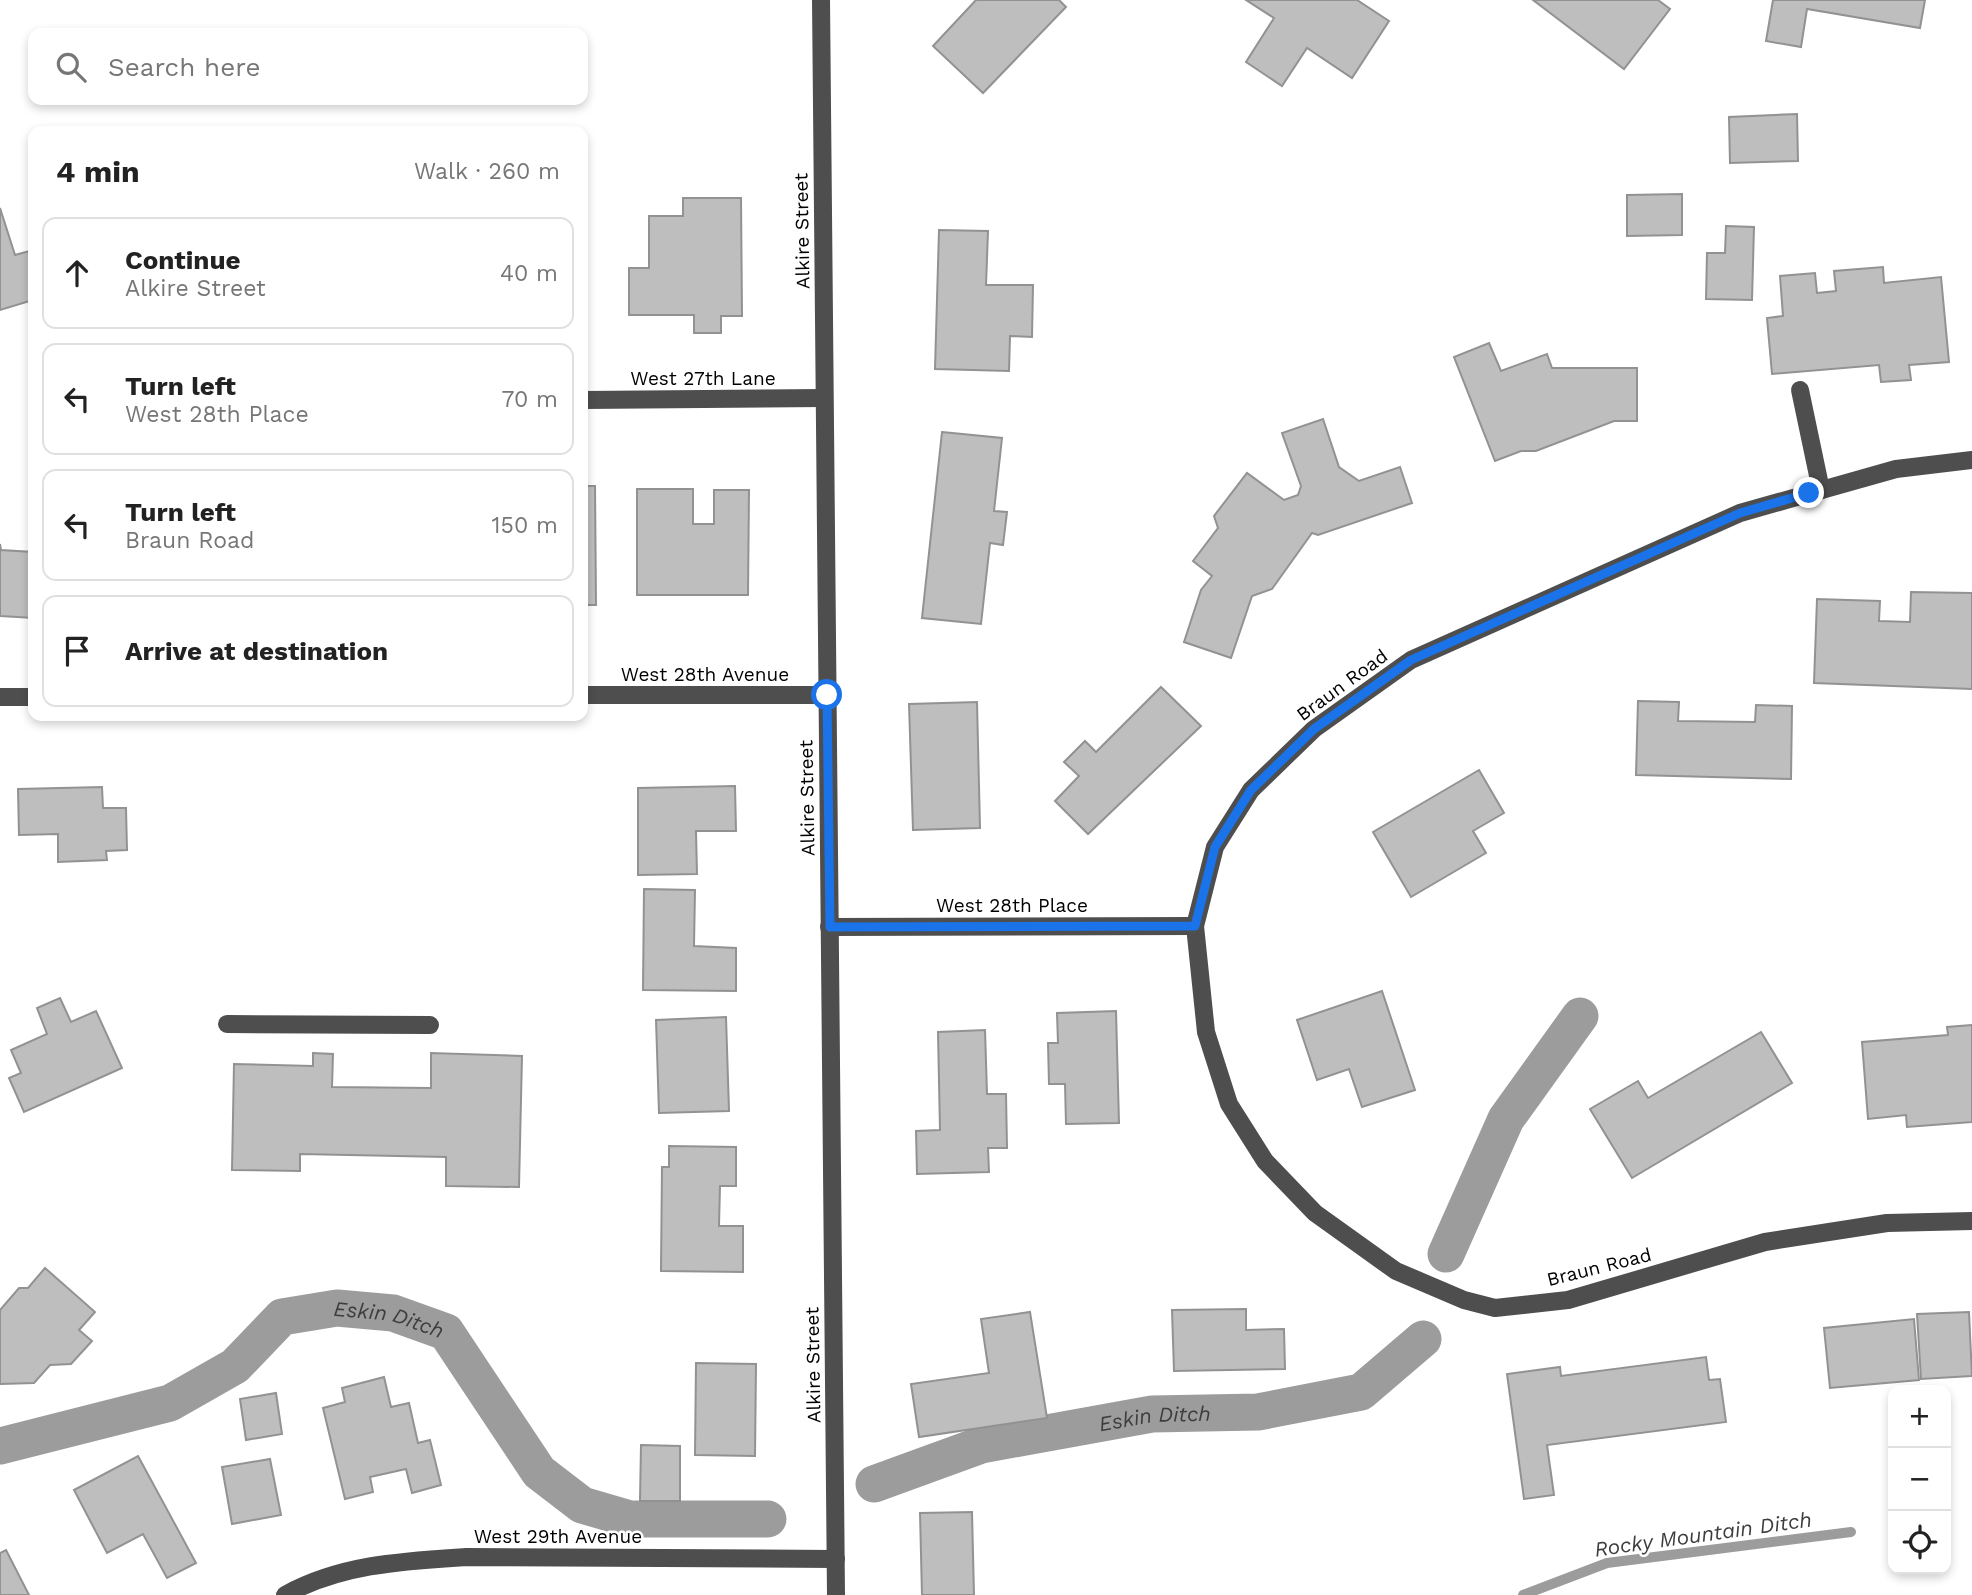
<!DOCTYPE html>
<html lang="en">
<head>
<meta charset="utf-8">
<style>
  :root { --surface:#fff; --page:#f6f6f6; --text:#222; --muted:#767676; --line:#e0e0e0 }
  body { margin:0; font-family:"Work Sans",sans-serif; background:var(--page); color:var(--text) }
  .controls { position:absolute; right:21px; bottom:21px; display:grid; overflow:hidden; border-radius:14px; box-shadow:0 4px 10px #0003 }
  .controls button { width:63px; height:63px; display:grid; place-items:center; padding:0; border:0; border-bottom:2px solid var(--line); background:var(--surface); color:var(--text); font:35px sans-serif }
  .stop { position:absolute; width:21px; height:21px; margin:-16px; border:5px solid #1a73e8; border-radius:50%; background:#fff }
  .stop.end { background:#1a73e8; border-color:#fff; box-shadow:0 2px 7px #0008 }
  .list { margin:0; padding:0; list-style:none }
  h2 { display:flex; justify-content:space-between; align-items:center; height:91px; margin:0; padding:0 28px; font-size:30px }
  h2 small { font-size:23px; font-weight:400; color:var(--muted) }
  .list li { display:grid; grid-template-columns:46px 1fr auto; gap:21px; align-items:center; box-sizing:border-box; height:112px; margin:0 14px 14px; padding:0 14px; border:2px solid var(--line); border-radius:14px }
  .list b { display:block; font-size:26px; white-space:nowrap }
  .list p { margin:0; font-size:23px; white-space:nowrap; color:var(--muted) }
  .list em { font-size:23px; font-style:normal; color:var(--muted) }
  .icon { flex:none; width:38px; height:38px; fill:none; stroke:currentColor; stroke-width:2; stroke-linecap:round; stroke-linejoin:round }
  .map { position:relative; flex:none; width:1972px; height:1595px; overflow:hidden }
  .search { position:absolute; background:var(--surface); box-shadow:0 4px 10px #0003; left:28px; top:28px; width:560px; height:77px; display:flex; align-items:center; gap:18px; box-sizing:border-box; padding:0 24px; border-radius:14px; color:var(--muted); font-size:26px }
  .panel { position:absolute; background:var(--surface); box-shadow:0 4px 10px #0003; left:28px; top:126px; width:560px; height:595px; border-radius:14px }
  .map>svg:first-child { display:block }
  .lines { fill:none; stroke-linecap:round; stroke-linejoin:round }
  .stream { stroke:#9c9c9c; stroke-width:10 }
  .canal { stroke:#9c9c9c; stroke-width:37 }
  .building { fill:#bebebe; stroke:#929292; stroke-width:2 }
  .minor { stroke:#4e4e4e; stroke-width:18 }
  .route { stroke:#1a73e8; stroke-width:9 }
  .labels { text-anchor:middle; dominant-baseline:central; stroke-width:5; stroke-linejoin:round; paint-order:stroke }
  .street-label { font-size:19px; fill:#000; stroke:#fff }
  .water-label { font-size:21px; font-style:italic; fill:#3d3d3d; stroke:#fff }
</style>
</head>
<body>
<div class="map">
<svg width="1972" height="1595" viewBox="0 0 1972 1595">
  <rect width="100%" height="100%" fill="#fff"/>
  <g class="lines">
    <!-- stream -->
    <polyline class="stream" points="1523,1595 1607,1563 1851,1532"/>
    <!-- canal -->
    <g class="canal">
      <polyline points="1446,1254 1506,1119 1580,1016"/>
      <path id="s1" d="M0,1446L170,1403L235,1366L282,1317L337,1308L393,1313L446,1332L539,1472L582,1505L630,1519H768"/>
      <path id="s2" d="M874,1484L981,1445L1152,1414L1258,1412L1361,1392L1423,1339"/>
    </g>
  </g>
  <!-- building -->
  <g class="building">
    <polygon points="976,0 1059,0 1066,7 983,93 933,46"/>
    <polygon points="1246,0 1357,0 1389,21 1352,78 1307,48 1282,86 1246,62 1274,18"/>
    <polygon points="1533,0 1658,0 1670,9 1624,69"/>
    <polygon points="1773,0 1925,0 1920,28 1807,9 1801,47 1766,41"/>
    <polygon points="1797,114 1798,161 1730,163 1729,117"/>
    <polygon points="1682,194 1682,235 1627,236 1627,195"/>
    <polygon points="683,198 741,198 742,316 721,316 721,333 694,333 694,315 629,315 629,268 649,268 649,216 683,216"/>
    <polygon points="0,208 15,255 33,250 33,300 0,310"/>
    <polygon points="1726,226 1754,227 1752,300 1706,299 1707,253 1725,253"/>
    <polygon points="939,230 988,231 986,285 1033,285 1032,337 1010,336 1009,371 935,369"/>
    <polygon points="1883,267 1884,283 1941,277 1949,362 1909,365 1911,380 1881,382 1879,365 1772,374 1767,318 1783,316 1780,276 1815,273 1817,293 1836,291 1834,271"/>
    <polygon points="1489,343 1501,371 1547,354 1552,368 1637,368 1637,421 1614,421 1536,451 1521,451 1495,461 1454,357"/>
    <polygon points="1323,419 1339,467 1359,481 1400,467 1412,503 1318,535 1312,533 1272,589 1252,596 1231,658 1184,642 1201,590 1212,576 1193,561 1218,528 1214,516 1247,473 1284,500 1298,495 1301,486 1282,433"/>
    <polygon points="942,432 1002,438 994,511 1007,512 1003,545 990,543 981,624 922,618"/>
    <polygon points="583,486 595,486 596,605 583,605"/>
    <polygon points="637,489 693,489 693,524 714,524 714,490 749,490 748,595 637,595"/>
    <polygon points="0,544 1,550 33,552 33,618 0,616"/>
    <polygon points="1911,592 1972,593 1972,689 1814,683 1817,599 1880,601 1879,621 1910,622"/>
    <polygon points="1161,687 1201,726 1088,834 1055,801 1079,776 1064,762 1085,741 1096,752"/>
    <polygon points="1638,701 1679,702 1678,721 1755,722 1756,705 1792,706 1791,779 1636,775"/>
    <polygon points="977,702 980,828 913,830 909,704"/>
    <polygon points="1479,770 1504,813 1473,831 1486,853 1411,897 1373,832"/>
    <polygon points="735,786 736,831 696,831 697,874 638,875 638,788"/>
    <polygon points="102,787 103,808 126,808 127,850 106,851 107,860 58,862 58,834 19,835 18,789"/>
    <polygon points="644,889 695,890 694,946 736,948 736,991 643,990"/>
    <polygon points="1382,991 1415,1090 1362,1107 1349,1069 1317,1080 1297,1020"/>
    <polygon points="60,998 71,1022 96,1011 122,1068 24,1112 9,1078 21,1073 11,1050 47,1034 37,1008"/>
    <polygon points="1116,1011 1119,1123 1066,1124 1065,1084 1049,1084 1048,1043 1058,1043 1057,1013"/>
    <polygon points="726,1017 729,1111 659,1113 656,1020"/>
    <polygon points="1972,1025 1972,1122 1907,1127 1906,1115 1868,1119 1862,1042 1948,1035 1947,1027"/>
    <polygon points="985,1030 987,1094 1006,1094 1007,1148 988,1148 989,1172 917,1174 916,1131 940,1130 938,1032"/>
    <polygon points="1761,1032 1792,1083 1632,1178 1590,1109 1638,1081 1648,1098"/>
    <polygon points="313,1053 333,1054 332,1087 431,1088 431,1053 522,1056 519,1187 446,1186 446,1157 300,1154 300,1171 232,1170 234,1064 313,1066"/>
    <polygon points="669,1146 736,1147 736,1186 720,1186 719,1226 743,1226 743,1272 661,1271 662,1167 669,1167"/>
    <polygon points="45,1268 95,1312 79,1330 92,1341 71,1364 50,1365 34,1383 0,1384 0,1310 19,1288 28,1288"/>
    <polygon points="1246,1309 1246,1330 1284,1329 1285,1369 1174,1371 1172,1310"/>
    <polygon points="1030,1312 1047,1418 919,1437 911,1384 989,1373 981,1319"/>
    <polygon points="1969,1312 1972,1376 1921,1379 1917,1314"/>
    <polygon points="1914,1319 1919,1380 1830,1388 1824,1328"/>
    <polygon points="1706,1357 1709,1380 1720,1379 1726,1422 1547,1445 1554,1495 1524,1499 1507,1374 1560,1367 1561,1376"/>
    <polygon points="696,1363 756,1364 755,1456 695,1455"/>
    <polygon points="384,1377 391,1407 409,1403 418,1443 430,1440 441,1485 412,1493 406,1469 370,1477 373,1492 345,1499 323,1408 345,1402 342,1388"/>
    <polygon points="276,1393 282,1434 246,1440 240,1399"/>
    <polygon points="641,1445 680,1446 680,1501 640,1501"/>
    <polygon points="138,1456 196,1563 167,1578 143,1534 107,1553 74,1490"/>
    <polygon points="270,1459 281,1515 232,1524 222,1467"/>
    <polygon points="972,1512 974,1595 922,1595 920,1513"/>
    <polygon points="6,1550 29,1595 0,1595 0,1553"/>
  </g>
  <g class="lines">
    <!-- minor -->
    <g class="minor">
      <polyline points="821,0 836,1595"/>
      <polyline points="1800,390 1821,490"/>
      <polyline points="583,400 824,398"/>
      <polyline points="1972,460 1896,469 1740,513 1411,660 1314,729 1251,790 1215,847 1195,926 1206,1032 1229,1104 1265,1161 1315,1213 1396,1271 1464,1300 1495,1308 1568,1300 1765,1242 1887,1223 1972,1221"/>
      <polyline points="583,695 827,695"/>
      <polyline points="0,697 33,697"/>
      <polyline points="829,927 1195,926"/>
      <polyline points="227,1024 430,1025"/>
      <path d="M285,1595C341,1564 404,1561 466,1557L836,1559"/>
    </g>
  </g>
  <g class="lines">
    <!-- route -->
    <polyline class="route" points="827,695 830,927 1195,926 1215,847 1251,790 1314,729 1411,660 1740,513 1809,493"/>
  </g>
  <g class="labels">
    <!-- street labels -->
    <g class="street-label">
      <text transform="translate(802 231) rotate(-91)">Alkire Street</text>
      <text x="703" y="378">West 27th Lane</text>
      <text x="705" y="674">West 28th Avenue</text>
      <text transform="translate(1342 685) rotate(-36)">Braun Road</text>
      <text transform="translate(807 798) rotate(-91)">Alkire Street</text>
      <text x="1012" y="905">West 28th Place</text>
      <text transform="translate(1599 1267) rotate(-14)">Braun Road</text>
      <text transform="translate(813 1365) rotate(-91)">Alkire Street</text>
      <text x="558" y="1536">West 29th Avenue</text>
    </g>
    <!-- water labels -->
    <g class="water-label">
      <text stroke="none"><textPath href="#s1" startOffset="427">Eskin Ditch</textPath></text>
      <text stroke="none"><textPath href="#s2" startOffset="290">Eskin Ditch</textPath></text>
      <text transform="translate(1703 1534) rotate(-8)">Rocky Mountain Ditch</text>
    </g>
  </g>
</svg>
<div class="controls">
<button>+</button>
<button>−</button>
<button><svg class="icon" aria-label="locate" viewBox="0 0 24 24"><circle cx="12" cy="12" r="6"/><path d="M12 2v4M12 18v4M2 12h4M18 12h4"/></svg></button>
</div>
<div class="stop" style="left:827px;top:695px"></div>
<div class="stop end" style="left:1809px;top:493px"></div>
<div class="search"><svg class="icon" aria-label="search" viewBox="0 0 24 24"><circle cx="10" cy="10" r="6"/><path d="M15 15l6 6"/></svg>Search here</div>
<section class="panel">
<h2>4 min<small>Walk · 260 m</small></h2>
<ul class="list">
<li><svg class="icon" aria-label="ahead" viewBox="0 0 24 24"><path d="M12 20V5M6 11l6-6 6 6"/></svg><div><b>Continue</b><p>Alkire Street</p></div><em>40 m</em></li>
<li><svg class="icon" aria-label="left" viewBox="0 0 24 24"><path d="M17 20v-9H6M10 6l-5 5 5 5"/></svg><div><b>Turn left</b><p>West 28th Place</p></div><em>70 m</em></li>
<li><svg class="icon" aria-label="left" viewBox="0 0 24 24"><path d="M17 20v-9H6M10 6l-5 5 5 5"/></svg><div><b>Turn left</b><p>Braun Road</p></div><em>150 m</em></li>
<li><svg class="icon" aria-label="arrive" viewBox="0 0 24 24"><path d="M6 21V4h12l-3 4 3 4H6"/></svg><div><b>Arrive at destination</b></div></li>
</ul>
</section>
</div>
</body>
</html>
